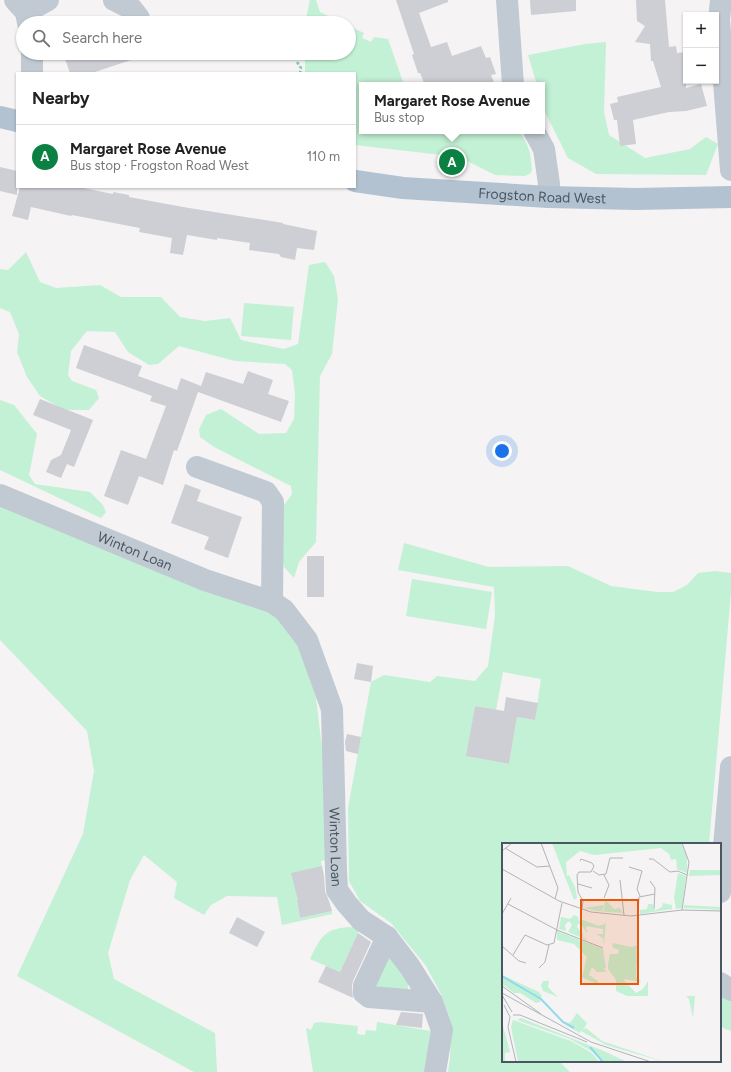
<!DOCTYPE html>
<html lang="en">
<head>
<meta charset="utf-8">
<style>
  :root { --surface:#fff; --page:#f6f6f6; --text:#222; --muted:#767676; --line:#e0e0e0; --accent:#0b8043 }
  body { margin:0; font-family:Figtree,sans-serif; background:var(--page); color:var(--text) }
  .controls { position:absolute; right:12px; top:12px; display:grid; overflow:hidden; border-radius:0px; box-shadow:0 1px 3px #0004 }
  .controls button { width:36px; height:36px; display:grid; place-items:center; padding:0; border:0; border-bottom:1px solid var(--line); background:var(--surface); color:var(--text); font:20px sans-serif }
  .you { position:absolute; left:502px; top:451px; width:14px; height:14px; margin:-10px; border:3px solid #fff; border-radius:50%; background:#1a73e8; box-shadow:0 0 0 6px #1a73e833 }
  .badge { display:grid; place-items:center; width:26px; height:26px; border-radius:50%; background:var(--accent); color:#fff; font-size:13px; font-weight:700 }
  .pin { position:absolute; translate:-50% -50%; border:2px solid #fff; box-shadow:0 1px 4px #0006 }
  .popup { position:absolute; left:359px; top:82px; width:186px; height:52px; box-sizing:border-box; display:grid; place-content:center; border-radius:0px; background:var(--surface); filter:drop-shadow(0 1px 3px #0005); font-size:13px; white-space:nowrap; color:var(--muted) }
  .popup b { font-size:15px; color:var(--text) }
  .popup::after { content:''; position:absolute; left:50%; top:100%; margin-left:-8px; border:8px solid transparent; border-top-color:var(--surface) }
  .list { margin:0; padding:0; list-style:none }
  h2 { display:flex; justify-content:space-between; align-items:center; height:52px; margin:0; padding:0 16px; font-size:17px }
  h2 small { font-size:13px; font-weight:400; color:var(--muted) }
  .list li { display:grid; grid-template-columns:26px 1fr auto; gap:12px; align-items:center; box-sizing:border-box; height:64px; padding:0 16px; border-top:1px solid var(--line) }
  .list b { display:block; font-size:15px; white-space:nowrap }
  .list p { margin:0; font-size:13px; white-space:nowrap; color:var(--muted) }
  .list em { font-size:13px; font-style:normal; color:var(--muted) }
  .icon { flex:none; width:22px; height:22px; fill:none; stroke:currentColor; stroke-width:2; stroke-linecap:round; stroke-linejoin:round }
  .map { position:relative; flex:none; width:731px; height:1072px; overflow:hidden }
  .search { position:absolute; background:var(--surface); box-shadow:0 1px 3px #0004; left:16px; top:16px; width:340px; height:44px; display:flex; align-items:center; gap:10px; box-sizing:border-box; padding:0 14px; border-radius:22px; color:var(--muted); font-size:15px }
  .panel { position:absolute; background:var(--surface); box-shadow:0 1px 3px #0004; left:16px; top:72px; width:340px; height:116px; border-radius:0px }
  .map>svg:first-child { display:block }
  .green { fill:#c3f1d5; fill-rule:evenodd }
  .building { fill:#cdcfd5 }
  .lines { fill:none; stroke-linecap:round; stroke-linejoin:round }
  .path { stroke:#7ad0a6; stroke-width:2.5; stroke-dasharray:3 2; stroke-linecap:butt }
  .minor { stroke:#c1cad2; stroke-width:22 }
  .major { stroke:#b3c2d1; stroke-width:22 }
  .labels { text-anchor:middle; dominant-baseline:central; stroke-width:3; stroke-linejoin:round; paint-order:stroke }
  .street-label { font-size:14px; fill:#4a5661; stroke:#fff }
  .inset-river { fill:none; stroke:#90daee; stroke-width:2 }
  .inset-road { fill:none; stroke:#b1b4b9; stroke-width:1 }
  .view { fill:#e8590c; fill-opacity:0.15; stroke:#e8590c; stroke-width:2 }
  .inset-edge { fill:none; stroke:#4a5661; stroke-width:2 }
</style>
</head>
<body>
<div class="map">
<svg width="731" height="1072" viewBox="0 0 731 1072">
  <rect width="100%" height="100%" fill="#f5f3f3"/>
  <!-- green -->
  <g class="green">
    <polygon points="310,0 316,0 320,12 343,23 305,23"/>
    <polygon points="349,26 364,33 362,38 371,42 374,37 388,39 404,85 362,85 362,131 519,131 526,142 530,153 532,169 531,173 525,176 495,175 459,157 355,145 355,73 305,73 305,53 349,53"/>
    <polygon points="606,42 604,112 609,135 645,158 690,149 706,137 718,144 706,175 596,174 568,158 545,112 542,102 542,85 537,85 528,55 585,44"/>
    <polygon points="26,252 40,282 56,288 100,285 121,297 161,297 180,317 205,321 230,318 241,340 284,349 298,344 309,265 325,262 334,276 338,299 332,354 320,376 316,542 299,562 294,578 284,567 277,532 277,515 292,494 291,486 214,447 200,437 199,429 206,415 221,409 259,434 286,433 294,419 295,394 292,370 285,364 235,361 179,346 158,364 149,365 128,352 115,332 87,331 71,351 68,375 72,381 96,390 99,398 89,410 64,410 40,396 27,377 17,352 19,334 10,312 0,308 0,269 8,270"/>
    <polygon points="244,303 294,307 291,340 241,336"/>
    <polygon points="0,400 14,405 37,434 29,475 35,484 90,492 103,505 106,512 101,518 0,470"/>
    <polygon points="0,505 268,609 289,630 313,673 324,765 326,860 321,861 322,866 310,897 297,900 300,918 332,911 332,914 282,925 277,897 227,896 211,905 204,915 174,898 177,882 144,855 130,880 108,953 114,979 215,1033 217,1072 194,1072 17,976 83,834 94,771 87,731 0,640"/>
    <path d="M404,543L489,567L568,566L611,586L657,592H673L687,585L698,573L715,571L731,573V593L709,844H503V1061H559L570,1072H448L450,1058L451,1023L441,994L426,966L391,923L360,901L349,881L348,808L371,682L384,675L430,682L437,676L475,681L488,666L495,615L494,587L398,570ZM503,672L541,679L535,720L517,717L509,764L467,756L475,706L496,710Z"/>
    <polygon points="412,579 492,592 486,629 406,616"/>
    <path d="M352,927L360,929L340,972L310,959C321,936 325,928 352,927Z"/>
    <polygon points="386,951 408,980 408,990 372,988"/>
    <polygon points="720,995 731,998 731,1031 725,1029 720,1025"/>
    <polygon points="320,1022 358,1026 357,1034 365,1035 366,1030 376,1031 377,1022 431,1031 424,1072 313,1072 306,1028 311,1030 314,1023"/>
  </g>
  <!-- building -->
  <g class="building">
    <polygon points="396,0 448,0 448,2 419,13 431,47 447,42 452,56 481,46 486,58 490,57 496,74 491,75 495,85 425,85 420,73 418,73 412,55 414,54"/>
    <polygon points="530,0 576,0 576,11 531,15"/>
    <polygon points="636,0 665,0 669,47 676,46 677,53 686,52 686,88 701,84 707,106 686,111 669,112 633,120 636,144 620,146 617,120 614,120 610,104 618,102 617,97 661,87 653,61 651,61 650,44 635,42 645,26 637,21"/>
    <polygon points="63,53 143,53 143,56 92,73 70,73"/>
    <polygon points="0,167 17,171 17,195 0,191"/>
    <polygon points="20,187 78,187 113,194 113,192 129,195 129,197 183,207 283,223 283,224 317,231 314,250 297,248 295,260 281,257 279,254 249,250 250,243 217,238 217,240 187,235 183,255 170,253 172,238 139,232 140,228 72,215 71,216 31,207 28,220 12,216"/>
    <polygon points="84,345 142,366 138,376 177,390 181,378 201,386 206,372 243,384 248,371 273,380 268,394 289,401 281,422 198,392 177,451 174,450 163,485 139,476 128,505 104,496 121,450 146,459 166,406 150,401 152,396 76,368"/>
    <polygon points="40,399 93,420 74,467 67,464 61,478 46,472 51,460 61,455 71,430 33,415"/>
    <polygon points="185,484 201,490 197,501 242,517 228,558 204,549 209,537 171,523"/>
    <rect x="307" y="556" width="17" height="41"/>
    <polygon points="357,663 373,666 371,682 354,679"/>
    <polygon points="506,697 538,703 535,720 517,717 509,764 466,756 475,706 504,711"/>
    <polygon points="347,734 361,737 358,754 346,751 345,742"/>
    <polygon points="322,866 324,876 325,891 329,901 332,911 300,918 297,900 298,900 291,873"/>
    <polygon points="237,917 265,932 257,947 229,933"/>
    <polygon points="358,933 371,942 353,981 352,986 353,998 318,982 326,966 340,972"/>
    <polygon points="401,1012 423,1014 422,1028 396,1025"/>
  </g>
  <g class="lines">
    <!-- path -->
    <polyline class="path" points="297,62 301,68 300,73"/>
    <!-- minor -->
    <g class="minor">
      <polyline points="15,0 26,12 28,23"/>
      <polyline points="114,0 132,9 139,18"/>
      <polyline points="507,0 513,85"/>
      <polyline points="721,0 719,20 731,170"/>
      <polyline points="26,12 48,0"/>
      <polyline points="32,73 32,53"/>
      <polyline points="534,131 544,149 549,184 548,197"/>
      <polyline points="197,467 266,492 273,502 272,602"/>
      <path id="s1" d="M0,495L205,580L272,602L284,610L307,640L332,709L336,871L337,890L347,904L361,920L387,937L410,967L432,1002L442,1030L435,1072"/>
      <polyline points="720,892 731,767"/>
      <polyline points="387,937 364,986 364,993 369,997 432,1002"/>
      <polyline points="720,983 731,990"/>
    </g>
    <!-- major -->
    <g class="major">
      <polyline points="0,117 17,121"/>
      <path id="s2" d="M355,181L403,188L548,197L636,199L731,197"/>
    </g>
  </g>
  <g class="labels">
    <!-- street labels -->
    <g class="street-label">
      <text stroke="none"><textPath href="#s2" startOffset="188">Frogston Road West</textPath></text>
      <text stroke="none"><textPath href="#s1" startOffset="146">Winton Loan</textPath></text>
      <text stroke="none"><textPath href="#s1" startOffset="556">Winton Loan</textPath></text>
    </g>
  </g>
  <!-- overview -->
  <g transform="translate(502 843)">
    <rect width="219" height="219" fill="#f5f3f3"/>
    <path d="M50,0H179L185,13V30L175,26L174,16L169,17L167,11L159,5L92,12L78,8L64,19L65,33L67,32L73,44L75,55L72,57ZM188,27H219V32L187,33ZM176,30L184,33L180,65L174,66L172,55ZM103,56L112,66L118,65L121,70L95,68L82,65L102,62L100,68L102,67ZM161,60L170,62V66L138,71V67L145,66L146,61H151V66L154,67L160,64ZM182,62L219,64V67L182,65ZM72,72L76,74L77,78L81,77L97,83L102,81V83L104,77L102,102L101,95L94,91H101V86L85,83L84,86L86,88L84,89L79,81H76L75,84L81,91V94L87,98L66,89L70,82L67,78L63,82L64,88L57,86L59,74L68,76ZM55,88L101,106L104,125L102,126L105,129H95L90,124L87,132L96,138V142L80,134L85,114L72,101L55,97ZM110,100L130,104L136,102L134,134L140,139L121,136L134,150L141,146L146,138V153H125L114,148V137L106,126V121L108,111H116L117,107L111,105ZM0,132L37,149L40,153L38,159L34,160L18,150H12L0,141ZM41,138H47L46,144L56,154L41,148L39,142ZM184,153H193L191,175L187,156ZM75,170L85,180L81,187L84,185L100,198L163,219L104,202L79,188L78,190L74,188L60,179L68,180ZM19,175L104,209L125,219H100L91,209L68,196L15,177ZM11,177L69,198L90,210L97,219H16L9,184ZM1,183L8,209L3,210V218H0Z" fill="#c3f1d5"/>
    <path class="inset-river" d="M0,133L39,156L61,179L72,185M88,204L101,219"/>
    <path class="inset-road" d="M39,0L56,45L53,56M3,5L35,24L48,23M0,8L10,0M147,16H151L168,29L176,28L185,32M78,18L79,16L90,20L92,23L89,29H77L75,32L76,49L81,58L80,66M127,24L140,28L135,46L138,53M0,26L57,58L89,69L129,73L180,67L219,68M91,28L97,32L104,31L108,15H121M102,32L107,42L102,55M118,37L122,72M148,38L153,45L152,66M76,41L90,45M6,61L55,87M180,67L187,19L180,0M0,71L9,55M136,72L137,54L153,51M55,87L101,105M0,103L17,118L24,120M11,112L23,92L45,102L52,100L60,60M37,125L43,119L47,102M0,143L39,171M0,150L89,199L149,219M0,152L10,169M2,162L8,174M11,172H18L85,199M8,174L6,184L14,219"/>
    <path class="view" d="M79,57H136V141H79Z"/>
    <rect width="219" height="219" class="inset-edge"/>
  </g>
</svg>
<div class="controls">
<button>+</button>
<button>−</button>
</div>
<div class="you"></div>
<div class="pin badge" style="left:452px;top:162px">A</div>
<div class="popup"><b>Margaret Rose Avenue</b>Bus stop</div>
<div class="search"><svg class="icon" aria-label="search" viewBox="0 0 24 24"><circle cx="10" cy="10" r="6"/><path d="M15 15l6 6"/></svg>Search here</div>
<section class="panel">
<h2>Nearby<small></small></h2>
<ul class="list">
<li><span class="badge">A</span><div><b>Margaret Rose Avenue</b><p>Bus stop · Frogston Road West</p></div><em>110 m</em></li>
</ul>
</section>
</div>
</body>
</html>
